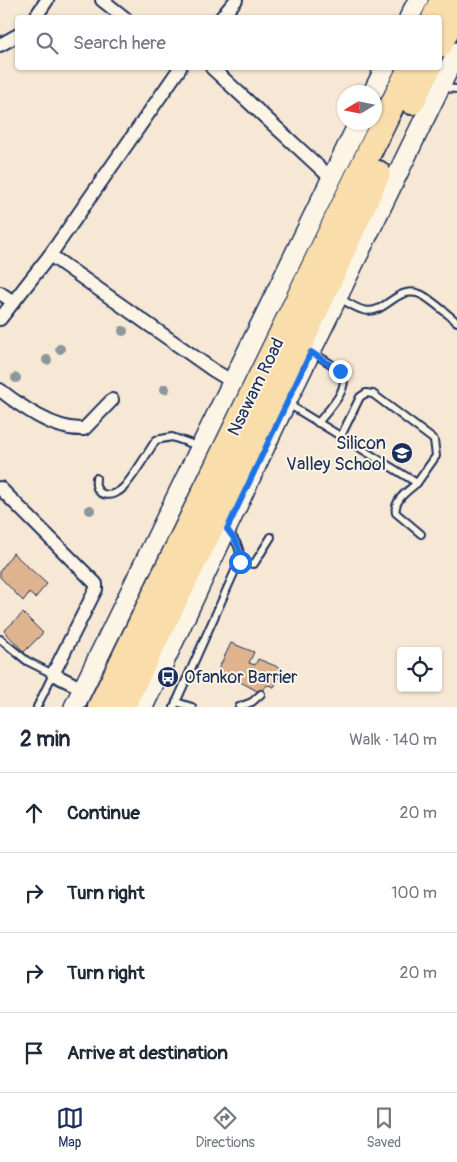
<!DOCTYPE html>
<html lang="en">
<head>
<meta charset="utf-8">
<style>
  :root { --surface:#fff; --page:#f2f2f3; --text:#1f2937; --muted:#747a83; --line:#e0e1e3; --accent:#1b2f5e }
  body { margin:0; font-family:Pangolin,sans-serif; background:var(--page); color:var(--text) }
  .controls { position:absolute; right:15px; bottom:15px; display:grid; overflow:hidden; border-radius:5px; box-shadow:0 1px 4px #0004 }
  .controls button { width:45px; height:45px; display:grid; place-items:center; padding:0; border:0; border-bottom:1px solid var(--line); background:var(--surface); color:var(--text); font:25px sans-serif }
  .compass { position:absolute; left:337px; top:85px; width:45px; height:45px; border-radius:50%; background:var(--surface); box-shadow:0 1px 4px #0004; rotate:260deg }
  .stop { position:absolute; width:15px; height:15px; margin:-11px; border:4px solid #1a73e8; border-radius:50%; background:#fff }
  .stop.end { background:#1a73e8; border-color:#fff; box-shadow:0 1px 5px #0008 }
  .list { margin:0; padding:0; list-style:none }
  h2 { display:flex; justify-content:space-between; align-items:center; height:65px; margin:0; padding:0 20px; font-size:21px }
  h2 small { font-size:16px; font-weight:400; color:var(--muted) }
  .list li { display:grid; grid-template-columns:32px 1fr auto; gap:15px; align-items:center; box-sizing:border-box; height:80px; padding:0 20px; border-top:1px solid var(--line) }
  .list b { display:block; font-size:19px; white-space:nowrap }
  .list em { font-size:16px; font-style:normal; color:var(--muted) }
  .icon { flex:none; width:28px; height:28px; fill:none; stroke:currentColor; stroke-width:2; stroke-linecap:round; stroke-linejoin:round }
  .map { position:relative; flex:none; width:457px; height:707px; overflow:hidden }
  .search { position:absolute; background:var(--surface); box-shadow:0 1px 4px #0004; left:15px; right:15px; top:15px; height:55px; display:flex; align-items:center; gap:12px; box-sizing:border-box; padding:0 18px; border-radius:5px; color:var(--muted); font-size:19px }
  .sheet { height:385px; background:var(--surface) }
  nav { display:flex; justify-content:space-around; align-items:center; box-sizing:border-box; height:70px; border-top:1px solid var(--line); background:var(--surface); font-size:14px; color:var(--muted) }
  nav a { display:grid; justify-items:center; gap:2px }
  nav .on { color:var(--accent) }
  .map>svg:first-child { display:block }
  .building { fill:#deb38e; stroke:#1b2f5e }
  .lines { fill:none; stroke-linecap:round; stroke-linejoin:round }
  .lane-casing { stroke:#1b2f5e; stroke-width:10 }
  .street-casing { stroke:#1b2f5e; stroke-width:16 }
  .secondary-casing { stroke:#1b2f5e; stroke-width:22 }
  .highway-casing { stroke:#1b2f5e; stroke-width:28 }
  .lane { stroke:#fcf5e5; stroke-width:6 }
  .street { stroke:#fcf5e5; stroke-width:12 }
  .secondary { stroke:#fcf5e5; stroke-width:19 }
  .highway { stroke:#f9ddab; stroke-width:24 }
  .tree { fill:#8d969c }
  .route { stroke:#1a73e8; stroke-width:6 }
  .labels { text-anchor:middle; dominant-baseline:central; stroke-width:4; stroke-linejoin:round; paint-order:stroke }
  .street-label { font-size:18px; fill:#1b2f5e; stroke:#fcf5e5 }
  .poi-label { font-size:18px; fill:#1b2f5e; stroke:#fcf5e5; text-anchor:end }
</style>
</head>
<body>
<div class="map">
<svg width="457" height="707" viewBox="0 0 457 707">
  <rect width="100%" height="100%" fill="#f6e8d4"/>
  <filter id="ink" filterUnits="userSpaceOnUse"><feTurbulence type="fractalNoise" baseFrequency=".02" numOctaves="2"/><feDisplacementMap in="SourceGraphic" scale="10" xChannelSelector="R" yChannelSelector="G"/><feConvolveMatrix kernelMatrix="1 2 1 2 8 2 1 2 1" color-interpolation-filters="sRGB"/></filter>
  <g filter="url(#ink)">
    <!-- building -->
    <g class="building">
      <polygon points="13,553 47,584 35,598 29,593 23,601 0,577 0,571"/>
      <polygon points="23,613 43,633 24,652 4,631"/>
      <polygon points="231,643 254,652 249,663 255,665 258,659 283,669 274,687 268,685 259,692 218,670"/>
    </g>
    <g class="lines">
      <!-- lane casing -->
      <g class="lane-casing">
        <g id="lane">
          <polyline points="443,88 457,89"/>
          <path d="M339,298C347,302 355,308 363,310C386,316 395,285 420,294C430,298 447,314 457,322"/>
          <path d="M313,353C321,358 331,363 339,370C355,385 327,411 318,423"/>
          <path d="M288,404L417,483C408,491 393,500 396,513L421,534"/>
          <polyline points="341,436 360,397 366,393 373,394 434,440 436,456 417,483"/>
          <path d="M96,478C93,498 113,499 124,487C136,473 146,455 156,440L172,437L198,446"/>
          <polyline points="239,562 254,564 271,537"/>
          <polyline points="0,639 27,661 53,674 37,707"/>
          <polyline points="176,702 192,707"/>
          <path d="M174,707L239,562C242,548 236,542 228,531"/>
          <polyline points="239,707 252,702 261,694"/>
        </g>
      </g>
      <!-- street casing -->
      <g class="street-casing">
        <g id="street">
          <polyline points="102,0 125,18"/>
          <polyline points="35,18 47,0"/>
          <polyline points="221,18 236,0"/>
          <polyline points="0,45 18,35"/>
          <polyline points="212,68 332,179"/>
          <polyline points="50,255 213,370 233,382"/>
          <polyline points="0,293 12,301"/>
          <polyline points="0,319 50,255 180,68"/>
          <path d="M0,390C22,407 55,431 84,429L112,400"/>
          <polyline points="0,488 96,584 96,589 53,674 83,689"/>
        </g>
      </g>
      <!-- secondary casing -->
      <g class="secondary-casing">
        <g id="secondary">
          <polyline points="409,18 418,0"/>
          <polyline points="373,92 385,68"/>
          <polyline points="74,707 359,122"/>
          <polyline points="143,707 277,421 457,52"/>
        </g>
      </g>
      <!-- highway casing -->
      <g class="highway-casing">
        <g id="highway">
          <polyline points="434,18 442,0"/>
          <polyline points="440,45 457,9"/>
          <polyline points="412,102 429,68"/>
          <polyline points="100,707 410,68"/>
          <polyline points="122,707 283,383 378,173"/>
        </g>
      </g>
      <!-- lane -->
      <use href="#lane" class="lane"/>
      <!-- street -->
      <use href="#street" class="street"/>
      <!-- secondary -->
      <use href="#secondary" class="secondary"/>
      <!-- highway -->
      <use href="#highway" class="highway"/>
    </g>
    <!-- trees -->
    <g class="tree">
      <circle cx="123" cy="331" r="5"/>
      <circle cx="60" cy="349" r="5"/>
      <circle cx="47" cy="360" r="5"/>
      <circle cx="16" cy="378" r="5"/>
      <circle cx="165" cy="389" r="5"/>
      <circle cx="90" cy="510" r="5"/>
    </g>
  </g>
  <g class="lines" filter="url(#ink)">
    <!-- route -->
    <path class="route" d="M240,562C242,548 235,540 227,529L311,352L340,371"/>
  </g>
  <!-- icons -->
  <defs>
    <g id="school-disc" transform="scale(1.125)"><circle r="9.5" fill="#1b2f5e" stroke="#fcf5e5"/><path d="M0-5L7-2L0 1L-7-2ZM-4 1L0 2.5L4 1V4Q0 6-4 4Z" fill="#fff"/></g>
    <g id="bus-disc" transform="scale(1.125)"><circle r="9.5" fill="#1b2f5e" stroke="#fcf5e5"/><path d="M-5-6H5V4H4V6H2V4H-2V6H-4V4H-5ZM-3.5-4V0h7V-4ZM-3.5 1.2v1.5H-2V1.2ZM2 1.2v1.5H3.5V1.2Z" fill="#fff"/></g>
  </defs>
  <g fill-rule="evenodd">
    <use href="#school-disc" x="402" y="453"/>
    <use href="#bus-disc" x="168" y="677"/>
  </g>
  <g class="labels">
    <!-- street labels -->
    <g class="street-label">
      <text transform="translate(256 387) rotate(-64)">Nsawam Road</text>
    </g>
    <!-- poi labels -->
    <g class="poi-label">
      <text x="386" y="443">Silicon<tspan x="386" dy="21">Valley School</tspan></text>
      <text x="184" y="677" text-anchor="start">Ofankor Barrier</text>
    </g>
  </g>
</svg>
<div class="controls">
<button><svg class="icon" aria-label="locate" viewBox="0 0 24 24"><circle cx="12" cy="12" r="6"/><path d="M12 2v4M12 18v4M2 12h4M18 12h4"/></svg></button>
</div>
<svg class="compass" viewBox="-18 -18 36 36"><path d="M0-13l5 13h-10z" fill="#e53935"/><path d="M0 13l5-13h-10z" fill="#747a83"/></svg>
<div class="stop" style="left:240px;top:562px"></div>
<div class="stop end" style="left:340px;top:371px"></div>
<div class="search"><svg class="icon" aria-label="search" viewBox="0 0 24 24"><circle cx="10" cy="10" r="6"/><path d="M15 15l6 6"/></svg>Search here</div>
</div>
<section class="sheet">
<h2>2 min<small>Walk · 140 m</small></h2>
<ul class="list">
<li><svg class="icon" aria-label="ahead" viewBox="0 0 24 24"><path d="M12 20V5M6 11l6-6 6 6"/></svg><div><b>Continue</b></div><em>20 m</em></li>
<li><svg class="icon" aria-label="right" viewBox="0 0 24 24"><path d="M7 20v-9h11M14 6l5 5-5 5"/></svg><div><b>Turn right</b></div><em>100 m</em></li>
<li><svg class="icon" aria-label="right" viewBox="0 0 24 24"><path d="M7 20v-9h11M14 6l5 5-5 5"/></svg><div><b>Turn right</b></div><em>20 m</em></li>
<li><svg class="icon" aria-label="arrive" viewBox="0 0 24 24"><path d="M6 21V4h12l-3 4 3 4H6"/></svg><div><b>Arrive at destination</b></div></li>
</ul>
</section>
<nav>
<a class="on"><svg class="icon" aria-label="map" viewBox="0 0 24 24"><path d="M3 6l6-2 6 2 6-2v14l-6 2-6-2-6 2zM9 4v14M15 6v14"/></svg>Map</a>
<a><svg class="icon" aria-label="directions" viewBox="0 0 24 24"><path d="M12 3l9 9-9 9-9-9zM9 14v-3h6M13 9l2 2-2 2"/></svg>Directions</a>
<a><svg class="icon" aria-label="saved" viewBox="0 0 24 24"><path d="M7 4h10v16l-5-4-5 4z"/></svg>Saved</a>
</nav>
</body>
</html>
